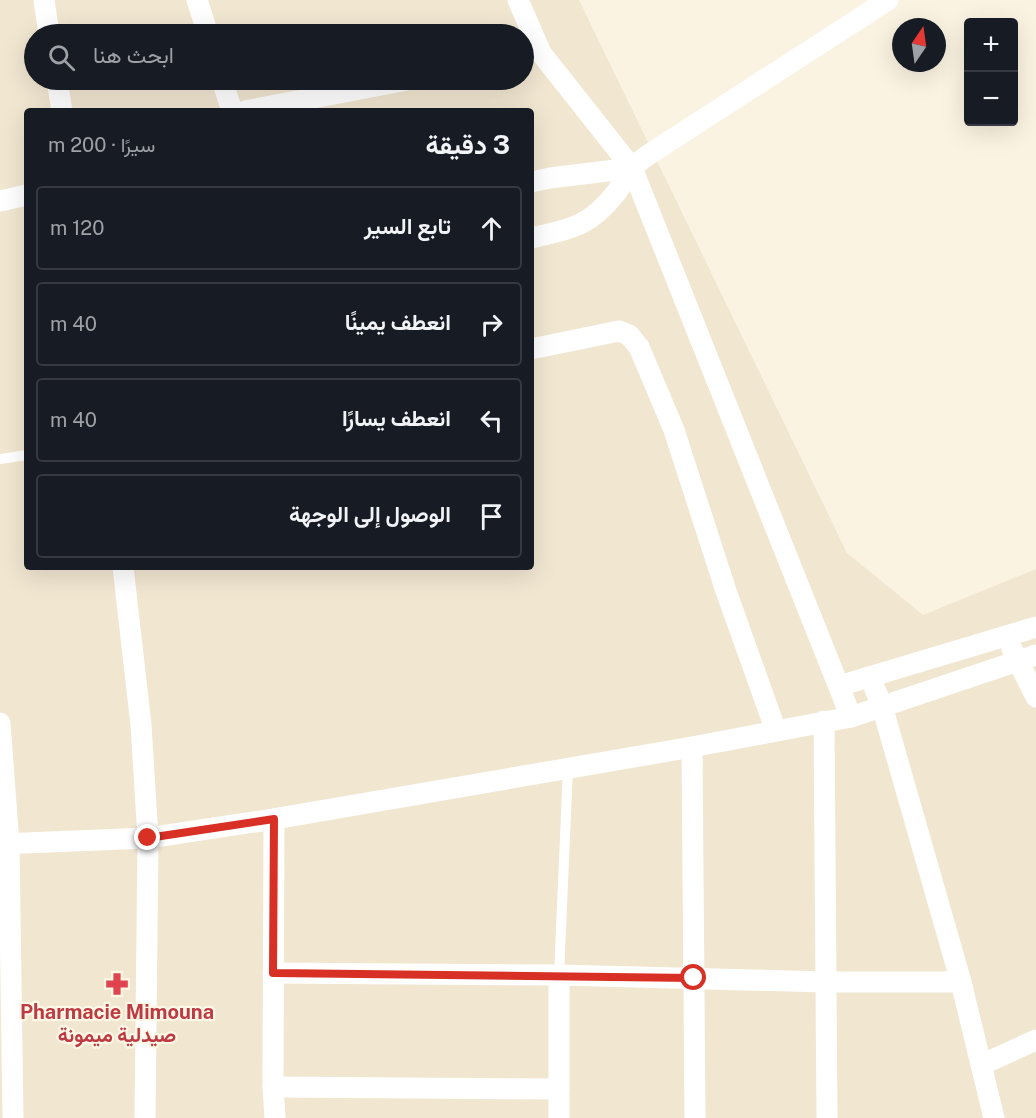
<!DOCTYPE html>
<html lang="ar">
<head>
<meta charset="utf-8">
<style>
  :root { --surface:#171b24; --page:#20242c; --text:#f1f3f6; --muted:#9ea1a6; --line:#363941 }
  body { margin:0; font-family:"Public Sans",Vazirmatn,sans-serif; background:var(--page); color:var(--text); direction:rtl }
  .controls { position:absolute; right:18px; top:18px; display:grid; overflow:hidden; border-radius:6px; box-shadow:0 6px 24px #0002 }
  .controls button { width:54px; height:54px; display:grid; place-items:center; padding:0; border:0; border-bottom:2px solid var(--line); background:var(--surface); color:var(--text); font:30px sans-serif }
  .compass { position:absolute; left:892px; top:18px; width:54px; height:54px; border-radius:50%; background:var(--surface); box-shadow:0 6px 24px #0002; rotate:13deg }
  .stop { position:absolute; width:18px; height:18px; margin:-14px; border:4px solid #d93025; border-radius:50%; background:#fff }
  .stop.end { background:#d93025; border-color:#fff; box-shadow:0 2px 6px #0008 }
  .list { margin:0; padding:0; list-style:none }
  h2 { display:flex; justify-content:space-between; align-items:center; height:78px; margin:0; padding:0 24px; font-size:26px }
  h2 small { font-size:20px; font-weight:400; color:var(--muted) }
  .list li { display:grid; grid-template-columns:39px 1fr auto; gap:18px; align-items:center; box-sizing:border-box; height:84px; margin:0 12px 12px; padding:0 12px; border:2px solid var(--line); border-radius:6px }
  .list b { display:block; font-size:22px; white-space:nowrap }
  .list em { font-size:20px; font-style:normal; color:var(--muted) }
  .icon { flex:none; width:33px; height:33px; fill:none; stroke:currentColor; stroke-width:2; stroke-linecap:round; stroke-linejoin:round }
  .map { position:relative; flex:none; width:1036px; height:1118px; overflow:hidden; direction:ltr }
  .search { position:absolute; background:var(--surface); box-shadow:0 6px 24px #0002; left:24px; top:24px; width:510px; height:66px; display:flex; align-items:center; gap:15px; box-sizing:border-box; padding:0 21px; border-radius:33px; color:var(--muted); font-size:22px }
  .panel { position:absolute; background:var(--surface); box-shadow:0 6px 24px #0002; left:24px; top:108px; width:510px; height:462px; border-radius:6px; direction:rtl }
  .map>svg:first-child { display:block }
  .residential { fill:#f1e6d0; fill-rule:evenodd }
  .lines { fill:none; stroke-linecap:round; stroke-linejoin:round }
  .service { stroke:#fff; stroke-width:10 }
  .minor { stroke:#fff; stroke-width:21 }
  .route { stroke:#d93025; stroke-width:8 }
  .labels { text-anchor:middle; dominant-baseline:central; stroke-width:4.5; stroke-linejoin:round; paint-order:stroke }
  .health-label { font-size:20px; font-weight:bold; fill:#be3a42; stroke:#fdf7e6 }
</style>
</head>
<body>
<div class="map">
<svg width="1036" height="1118" viewBox="0 0 1036 1118">
  <rect width="100%" height="100%" fill="#faf3e1"/>
  <!-- residential -->
  <path class="residential" d="M0,0H579L847,553L923,615L1036,569V1118H0ZM34,34H524V80H34ZM27,111H531V567H27Z"/>
  <g class="lines">
    <!-- service -->
    <g class="service">
      <polyline points="0,459 27,455"/>
      <polyline points="559,975 568,768"/>
    </g>
    <!-- minor -->
    <g class="minor">
      <polyline points="44,0 49,34"/>
      <polyline points="197,0 208,34"/>
      <polyline points="518,0 541,53 632,168 851,717"/>
      <polyline points="57,80 62,111"/>
      <polyline points="222,80 232,111"/>
      <polyline points="245,111 407,80"/>
      <polyline points="531,182 550,178 632,168"/>
      <polyline points="0,201 27,195"/>
      <path d="M531,238C570,229 589,227 615,194C622,186 626,174 633,167C637,162 643,159 648,155L888,0"/>
      <polyline points="531,349 619,331 629,335 639,347 674,430 726,591 776,731"/>
      <polyline points="123,567 141,725 148,838 145,1118"/>
      <polyline points="1012,649 1036,697"/>
      <polyline points="870,677 882,706 961,982 994,1118"/>
      <polyline points="839,686 1036,627"/>
      <polyline points="824,721 827,1118"/>
      <polyline points="0,723 9,844 13,1118"/>
      <polyline points="692,747 695,1118"/>
      <polyline points="274,819 273,1087 275,1118"/>
      <polyline points="0,844 148,838 274,819 692,747 851,717 1036,655"/>
      <polyline points="273,973 559,975 826,982 961,982"/>
      <polyline points="559,975 559,1118"/>
      <polyline points="981,1065 1036,1040"/>
      <polyline points="273,1087 559,1089"/>
    </g>
  </g>
  <g class="lines">
    <!-- route -->
    <polyline class="route" points="148,838 274,819 273,973 694,978"/>
  </g>
  <!-- icons -->
  <defs>
    <g id="pharmacy-bare" transform="scale(1.8)"><path d="M-2-6h4v4h4v4h-4v4h-4v-4h-4v-4h4Z" fill="#e0444e" stroke="#fdf7e6" stroke-width="2.5" paint-order="stroke"/></g>
  </defs>
  <g fill-rule="evenodd">
    <use href="#pharmacy-bare" x="117" y="984"/>
  </g>
  <g class="labels">
    <!-- health labels -->
    <g class="health-label">
      <text x="117" y="1012">Pharmacie Mimouna<tspan x="117" dy="23">صيدلية ميمونة</tspan></text>
    </g>
  </g>
</svg>
<div class="controls">
<button>+</button>
<button>−</button>
</div>
<svg class="compass" viewBox="-18 -18 36 36"><path d="M0-13l5 13h-10z" fill="#e53935"/><path d="M0 13l5-13h-10z" fill="#9ea1a6"/></svg>
<div class="stop" style="left:694px;top:978px"></div>
<div class="stop end" style="left:148px;top:838px"></div>
<div class="search"><svg class="icon" aria-label="search" viewBox="0 0 24 24"><circle cx="10" cy="10" r="6"/><path d="M15 15l6 6"/></svg>ابحث هنا</div>
<section class="panel">
<h2>3 دقيقة<small>سيرًا · 200 m</small></h2>
<ul class="list">
<li><svg class="icon" aria-label="ahead" viewBox="0 0 24 24"><path d="M12 20V5M6 11l6-6 6 6"/></svg><div><b>تابع السير</b></div><em>120 m</em></li>
<li><svg class="icon" aria-label="right" viewBox="0 0 24 24"><path d="M7 20v-9h11M14 6l5 5-5 5"/></svg><div><b>انعطف يمينًا</b></div><em>40 m</em></li>
<li><svg class="icon" aria-label="left" viewBox="0 0 24 24"><path d="M17 20v-9H6M10 6l-5 5 5 5"/></svg><div><b>انعطف يسارًا</b></div><em>40 m</em></li>
<li><svg class="icon" aria-label="arrive" viewBox="0 0 24 24"><path d="M6 21V4h12l-3 4 3 4H6"/></svg><div><b>الوصول إلى الوجهة</b></div></li>
</ul>
</section>
</div>
</body>
</html>
